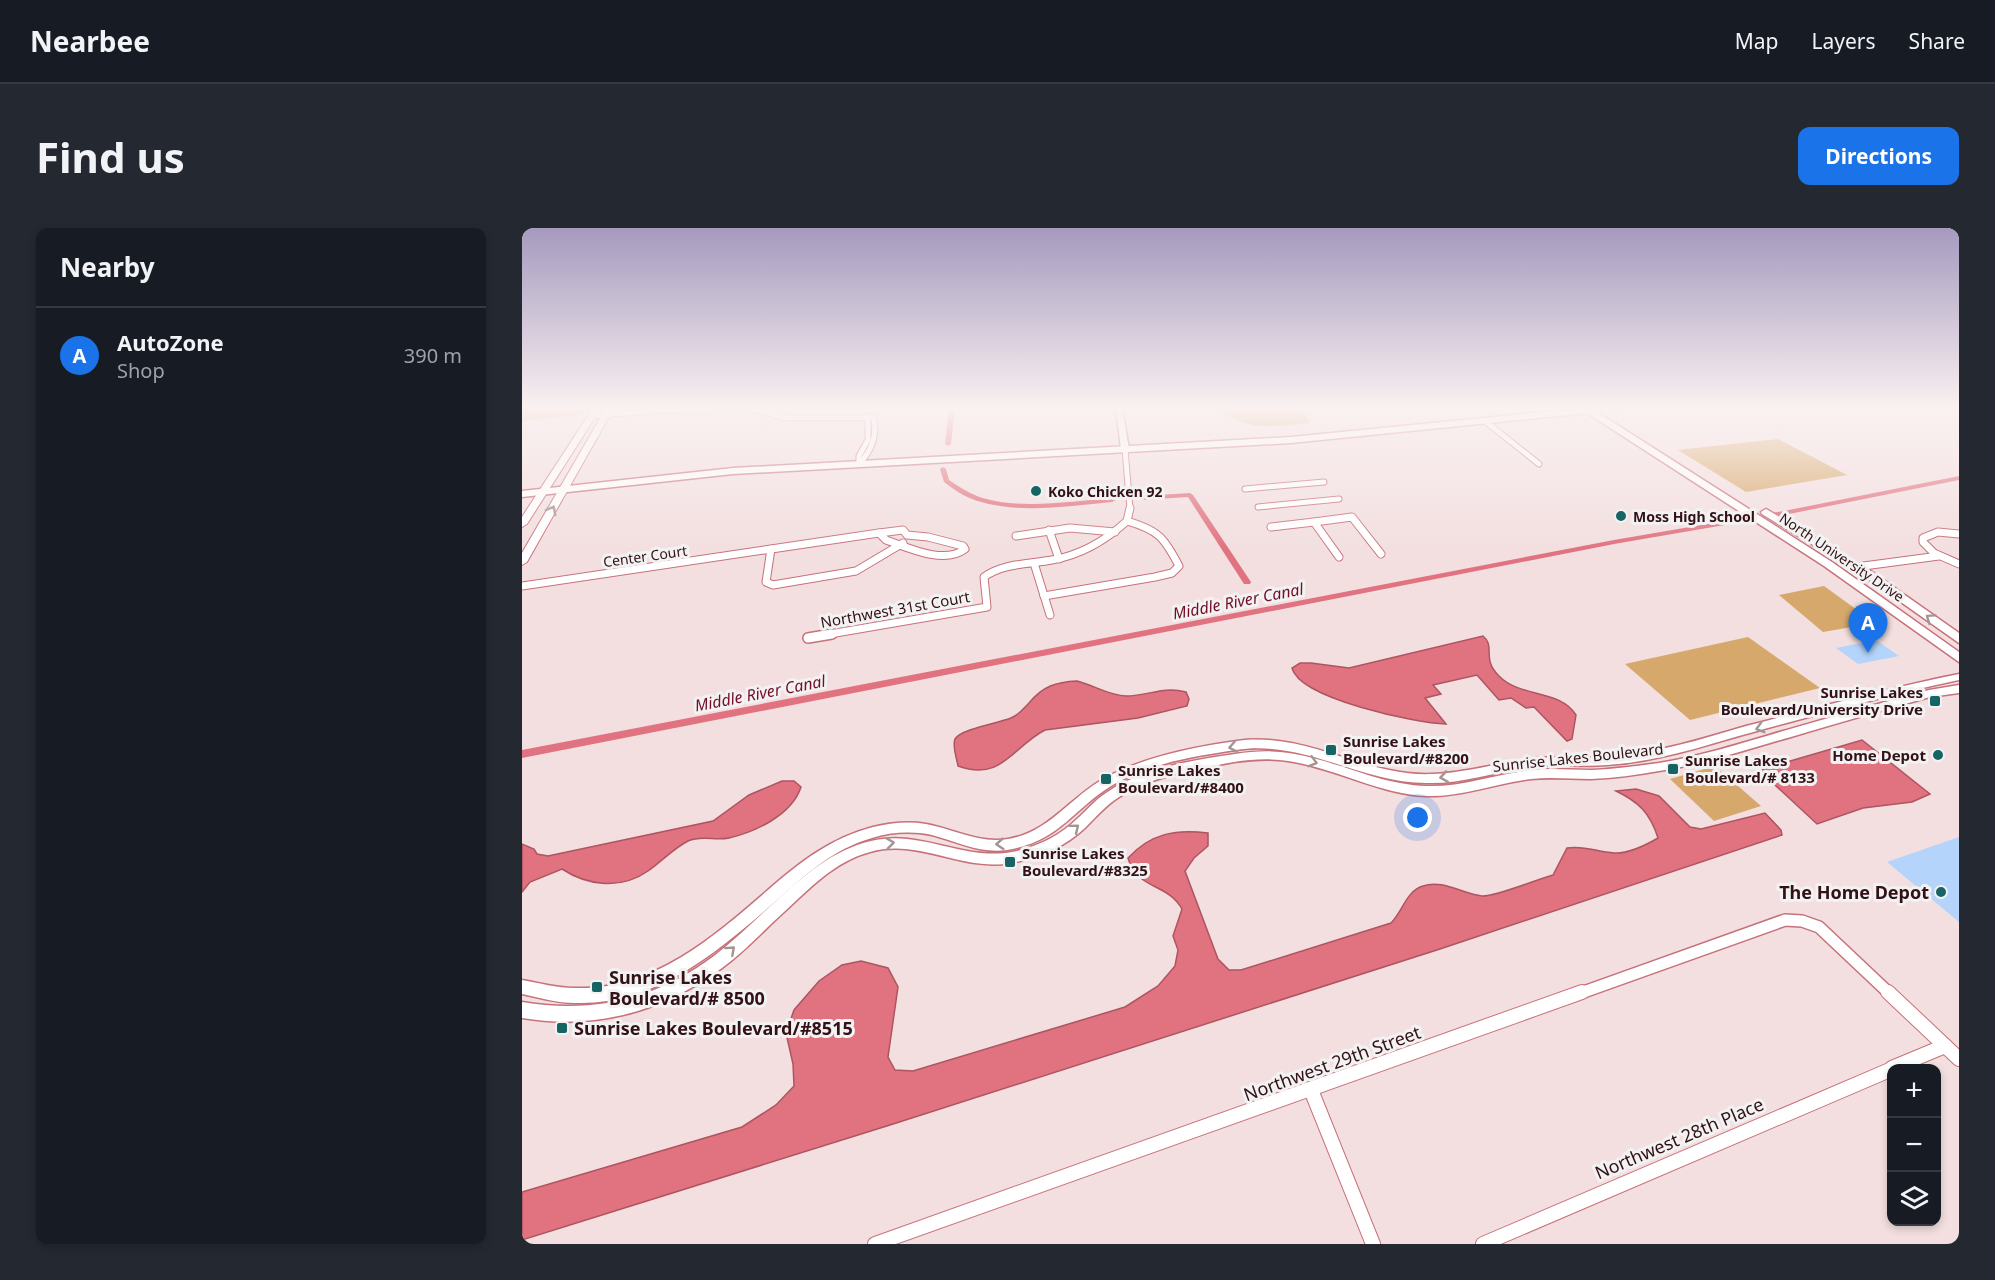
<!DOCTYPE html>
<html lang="en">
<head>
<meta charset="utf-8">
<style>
  :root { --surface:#171b24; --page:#242831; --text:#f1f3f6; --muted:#9ea1a6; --line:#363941; --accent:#1a73e8 }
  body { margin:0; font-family:"Noto Sans",sans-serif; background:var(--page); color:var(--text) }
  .controls { position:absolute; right:18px; bottom:18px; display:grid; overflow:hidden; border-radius:12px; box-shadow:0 3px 9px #0003 }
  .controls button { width:54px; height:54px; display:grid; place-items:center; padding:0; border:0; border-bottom:2px solid var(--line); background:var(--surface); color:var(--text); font:30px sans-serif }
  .you { position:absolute; left:896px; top:590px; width:21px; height:21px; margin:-15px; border:4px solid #fff; border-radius:50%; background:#1a73e8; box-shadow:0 0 0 9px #1a73e833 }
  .badge { display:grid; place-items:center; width:39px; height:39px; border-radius:50%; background:var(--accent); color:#fff; font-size:20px; font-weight:700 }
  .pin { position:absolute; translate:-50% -50px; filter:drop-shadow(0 2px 3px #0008) }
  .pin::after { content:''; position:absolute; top:32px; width:21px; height:18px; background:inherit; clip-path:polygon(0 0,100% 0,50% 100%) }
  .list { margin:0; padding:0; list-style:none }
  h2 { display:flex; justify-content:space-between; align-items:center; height:78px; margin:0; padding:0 24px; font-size:26px }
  h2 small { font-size:20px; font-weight:400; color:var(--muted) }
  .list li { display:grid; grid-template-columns:39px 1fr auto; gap:18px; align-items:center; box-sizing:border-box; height:96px; padding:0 24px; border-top:2px solid var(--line) }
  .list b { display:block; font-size:22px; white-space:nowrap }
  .list p { margin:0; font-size:20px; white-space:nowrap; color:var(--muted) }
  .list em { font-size:20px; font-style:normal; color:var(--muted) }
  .icon { flex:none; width:33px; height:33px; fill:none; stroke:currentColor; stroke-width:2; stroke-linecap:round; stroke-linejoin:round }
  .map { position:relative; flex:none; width:1437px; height:1016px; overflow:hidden; border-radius:12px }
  header { display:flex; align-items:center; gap:36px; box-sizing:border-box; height:84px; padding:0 30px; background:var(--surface); border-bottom:2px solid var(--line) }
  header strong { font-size:28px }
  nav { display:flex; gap:33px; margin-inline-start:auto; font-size:21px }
  .intro { display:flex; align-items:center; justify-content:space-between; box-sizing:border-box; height:144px; padding:0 36px }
  h1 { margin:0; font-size:42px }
  .button { padding:15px 27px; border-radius:12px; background:var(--accent); color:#fff; font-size:21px; font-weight:700 }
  main { display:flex; gap:36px; padding:0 36px }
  aside { flex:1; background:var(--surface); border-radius:12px; box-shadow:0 3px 9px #0003 }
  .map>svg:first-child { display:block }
  .green { fill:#d6a86b }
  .water { fill:#e1727f; stroke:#ad5560; stroke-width:1.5 }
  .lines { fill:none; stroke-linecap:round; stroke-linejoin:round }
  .canal { fill:#e1727f; fill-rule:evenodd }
  .building { fill:#b4d4fb }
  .minor-far4-casing { stroke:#c7717a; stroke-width:7 }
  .minor-far3-casing { stroke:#c7717a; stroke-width:9 }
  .minor-far2-casing { stroke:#c7717a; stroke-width:12 }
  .minor-far1-casing { stroke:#c7717a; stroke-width:14 }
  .minor-casing { stroke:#c7717a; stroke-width:16 }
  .tertiary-casing { stroke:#c7717a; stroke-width:3 }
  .secondary-casing { stroke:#c7717a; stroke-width:2 }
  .primary-casing { stroke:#c7717a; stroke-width:3 }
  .minor-far4 { stroke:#fff; stroke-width:5 }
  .minor-far3 { stroke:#fff; stroke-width:7 }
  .minor-far2 { stroke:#fff; stroke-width:9 }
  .minor-far1 { stroke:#fff; stroke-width:11 }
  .minor { stroke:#fff; stroke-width:14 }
  .tertiary { fill:#fff; fill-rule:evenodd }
  .secondary { fill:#fff; fill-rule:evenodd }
  .primary { fill:#fff; fill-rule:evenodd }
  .oneway { stroke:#a39496 }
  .poi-dot { fill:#166564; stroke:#f2f2f2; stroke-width:2 }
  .labels { text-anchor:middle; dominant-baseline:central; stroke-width:6; stroke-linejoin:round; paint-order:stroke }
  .far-poi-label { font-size:14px; font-weight:bold; fill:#331116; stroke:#f2f2f2; text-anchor:start }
  .far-street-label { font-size:14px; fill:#331116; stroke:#f2f2f2 }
  .street-label { font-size:15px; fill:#331116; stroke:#f2f2f2 }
  .poi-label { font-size:15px; font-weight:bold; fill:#331116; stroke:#f2f2f2; text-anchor:start }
  .water-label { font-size:16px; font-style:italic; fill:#740d28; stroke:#f2f2f2 }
  .near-poi-label { font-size:18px; font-weight:bold; fill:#331116; stroke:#f2f2f2; text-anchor:start }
  .near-street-label { font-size:18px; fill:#331116; stroke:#f2f2f2 }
</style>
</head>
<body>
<header>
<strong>Nearbee</strong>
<nav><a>Map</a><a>Layers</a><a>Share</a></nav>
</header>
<div class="intro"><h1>Find us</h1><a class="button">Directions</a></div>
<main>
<aside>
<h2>Nearby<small></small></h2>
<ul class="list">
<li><span class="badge">A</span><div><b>AutoZone</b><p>Shop</p></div><em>390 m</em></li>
</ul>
</aside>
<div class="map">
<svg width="1437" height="1016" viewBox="0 0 1437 1016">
  <rect width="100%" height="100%" fill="#f3dfe0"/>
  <!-- green -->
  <g class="green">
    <polygon points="0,180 65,180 59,187 0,193"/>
    <path d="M695,180H779L789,195C751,198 727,205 695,180Z"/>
    <polygon points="1256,211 1325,247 1224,264 1156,222"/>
    <polygon points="1302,358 1353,395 1301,404 1257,367"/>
    <polygon points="1226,409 1298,460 1168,492 1103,436"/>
    <polygon points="1193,538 1239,578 1192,593 1148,551"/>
  </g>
  <!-- water -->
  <g class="water">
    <path d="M961,408C974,418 959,431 977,448C998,470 1038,461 1054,487L1050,511L1045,513L1012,479L1004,480L989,470L977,472L955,447L911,457L919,466L903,470L924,496C894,495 778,471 770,440L778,435H789L827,440Z"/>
    <path d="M555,453C571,457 588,468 604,468C627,468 640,458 664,464L667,471L665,478L616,490L523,502C490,519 480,554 436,538C435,531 430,518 433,511C439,501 477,495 489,490C497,487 501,481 507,475C521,458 534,454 555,453Z"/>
    <polygon points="1340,512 1408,566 1390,574 1341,580 1295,596 1239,544 1241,541"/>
    <path d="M260,553H272L279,559C270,587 233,604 207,610C193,613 180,607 166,613C152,620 139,634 126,643C99,662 66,658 40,641L8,654L0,664V616L12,621L15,626L26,628L191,593L227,567Z"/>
    <path d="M1114,561L1137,568L1168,599L1179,601L1243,585L1259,602L1260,607L918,721L368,897L0,1012V964L220,899L254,877L272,858L271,836L264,805L272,782L297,753L320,737L339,733L366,740L376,759L366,829L373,842L391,843L603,779L636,758L653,738L656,722L651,708L660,681C646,655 615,662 606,630C629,605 654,601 686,605V618L672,630L663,643L696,731L707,742H719L869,695C881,683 884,663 901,658C920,651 941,666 960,668C973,669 1016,651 1031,647L1045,620C1062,617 1075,624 1092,625C1106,626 1124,617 1136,610C1128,585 1117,574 1094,563Z"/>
  </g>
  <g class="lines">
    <!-- canal -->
    <g class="canal">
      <polygon points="427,180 433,180 429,216 426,218 423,216"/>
      <path d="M421,239L424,241L427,252C436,258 445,264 455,268C495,283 549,273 590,270L594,272L590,274C545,278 493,287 450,271C440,267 431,261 422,254L418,241Z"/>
      <polygon points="1437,248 1437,252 1267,286 1092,316 0,530 0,522 1092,312 1267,282"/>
      <polygon points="668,265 671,267 729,354 728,356 722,356 666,269 620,272 616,270 620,268"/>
    </g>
  </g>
  <!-- building -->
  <g class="building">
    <polygon points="1354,412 1377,428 1336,436 1314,420"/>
    <polygon points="1437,609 1437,694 1365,634"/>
  </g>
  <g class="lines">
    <!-- minor-far4 casing -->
    <g class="minor-far4-casing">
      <g id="minor-far4">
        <polyline points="69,188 141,182 228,180 263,190 341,190 346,191 346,212 337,228 337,236"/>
        <polyline points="963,193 1017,236"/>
        <polyline points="603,221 608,281"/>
        <path d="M337,236C350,222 355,209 352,190L346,188"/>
        <polyline points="723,261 802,254"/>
        <polyline points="736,279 817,271"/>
      </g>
    </g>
    <!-- minor-far3 casing -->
    <g class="minor-far3-casing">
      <g id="minor-far3">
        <polyline points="792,294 830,289 859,326"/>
        <polyline points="749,299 792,294 817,329"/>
        <path d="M381,302L385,307L406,309L441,318L443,321C422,337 387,320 364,312L357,305Z"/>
        <polyline points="527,302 537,331"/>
        <polyline points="1437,306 1416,304 1401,310 1401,314 1412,325 1437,336"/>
        <polyline points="494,308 548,300 593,304"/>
        <polyline points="249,321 244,354 251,357 334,343 381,315"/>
        <polyline points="512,335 528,387"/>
        <polyline points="1334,339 1417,328"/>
        <polyline points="0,358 357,305"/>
        <path d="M522,368L633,349L650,345L657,338C642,309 636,302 605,293L608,280"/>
        <path d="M302,407L465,379L462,349C481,335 508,336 530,332C559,327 584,312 605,293"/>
      </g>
    </g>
    <!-- minor-far2 casing -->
    <g class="minor-far2-casing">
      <polyline id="minor-far2" points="286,410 310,406"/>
    </g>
    <!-- minor-far1 casing -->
    <g class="minor-far1-casing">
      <polyline id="minor-far1" points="1056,766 1263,692 1280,693 1297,699 1368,766"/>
    </g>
    <!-- minor casing -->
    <g class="minor-casing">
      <g id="minor">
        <polyline points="1366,764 1437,831"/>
        <polyline points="1370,840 1423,818"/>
        <polyline points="789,862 851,1016"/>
        <polyline points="353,1016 1060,764"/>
        <polyline points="961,1016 1370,841"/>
      </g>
    </g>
    <!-- tertiary casing -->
    <g class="tertiary-casing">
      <g id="tertiary">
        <polygon points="594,180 600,180 607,221 603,223 599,221"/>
        <path d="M1437,446V452C1366,467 1297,486 1228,505C1198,513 1169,523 1139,529C1121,533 1103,536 1085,537C1062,539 1039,536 1016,538C980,542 945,555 909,555C842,557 783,511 714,522C672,528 625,536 589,558C549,583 538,613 485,622C459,626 436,614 410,607C390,603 369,604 350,610C311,621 283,647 254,673C198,722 133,778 53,775C35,775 18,770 0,766V752C17,755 35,760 53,760C130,763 192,709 246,662C278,634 309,610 351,599C368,595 386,593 404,596C432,601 457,616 486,611C528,604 548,569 583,550C622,529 671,519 715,513C785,503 843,549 910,546C946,545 981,533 1017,530C1040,528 1063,531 1086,529C1103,527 1122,524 1139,521C1169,515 1199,505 1228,497C1298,479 1367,460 1437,446Z"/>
        <path d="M1437,457V465L1408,469C1361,482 1315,495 1269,509C1226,521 1182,536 1137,543C1115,547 1092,550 1069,551C1049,551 1029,549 1009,551C974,555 940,569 904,568C858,566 817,542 772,534C752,530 732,531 712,534C673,541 630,548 597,569C584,577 574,589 563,600C543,619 516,630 489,635C440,644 397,610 348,624C313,633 287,661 262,684C241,703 222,724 200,740C140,784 73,802 0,790V774C71,786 135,771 192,728C214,711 234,691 254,673C282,647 311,622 349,613C398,601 441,633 490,624C515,619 538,608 556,590C565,582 573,572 584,565C620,540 671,532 713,526C733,523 753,522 773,526C818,534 859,557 905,558C940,559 974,546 1009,542C1029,540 1049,542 1070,542C1092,541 1115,538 1137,535C1179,528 1220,515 1261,503C1310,489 1358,475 1407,462Z"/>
      </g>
    </g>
    <!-- secondary casing -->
    <g class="secondary-casing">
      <g id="secondary">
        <polygon points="71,180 79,180 5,296 0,299 0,289"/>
        <polygon points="84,180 92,180 5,334 0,337 0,325"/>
      </g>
    </g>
    <!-- primary casing -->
    <g class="primary-casing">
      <g id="primary">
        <polygon points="1061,180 1097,180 1075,184 1310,334 1437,424 1437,434 1302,338 1065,185 769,215 211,246 0,269 0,263 211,240 769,209"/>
        <polygon points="1244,281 1350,344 1437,405 1437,415 1342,348 1240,286 1239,284"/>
      </g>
    </g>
    <!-- minor-far4 -->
    <use href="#minor-far4" class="minor-far4"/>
    <!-- minor-far3 -->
    <use href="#minor-far3" class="minor-far3"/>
    <!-- minor-far2 -->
    <use href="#minor-far2" class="minor-far2"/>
    <!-- minor-far1 -->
    <use href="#minor-far1" class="minor-far1"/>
    <!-- minor -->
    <use href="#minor" class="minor"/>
    <!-- tertiary -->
    <use href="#tertiary" class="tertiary"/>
    <!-- secondary -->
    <use href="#secondary" class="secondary"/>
    <!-- primary -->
    <use href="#primary" class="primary"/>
  </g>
  <!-- one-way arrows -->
  <defs><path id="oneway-chevron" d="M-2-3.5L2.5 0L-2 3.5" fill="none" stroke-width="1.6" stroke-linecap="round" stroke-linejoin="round" transform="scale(1.5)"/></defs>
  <g class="oneway">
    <use href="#oneway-chevron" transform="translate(30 282) rotate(-62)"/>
    <use href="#oneway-chevron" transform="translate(1408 390) rotate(-145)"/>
    <use href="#oneway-chevron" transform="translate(1238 500) rotate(164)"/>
    <use href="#oneway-chevron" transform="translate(711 519) rotate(169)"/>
    <use href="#oneway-chevron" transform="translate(791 534) rotate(16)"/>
    <use href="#oneway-chevron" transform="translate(922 549) rotate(171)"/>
    <use href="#oneway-chevron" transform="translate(553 600) rotate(-40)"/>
    <use href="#oneway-chevron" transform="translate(368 615) rotate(-7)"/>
    <use href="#oneway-chevron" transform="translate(478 616) rotate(176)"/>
    <use href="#oneway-chevron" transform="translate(209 722) rotate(-42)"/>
  </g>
  <!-- sky -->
  <linearGradient id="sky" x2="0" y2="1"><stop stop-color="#a59abe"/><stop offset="0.56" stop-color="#faf1f1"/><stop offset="1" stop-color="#faf1f1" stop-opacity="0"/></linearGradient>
  <rect width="1437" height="322" fill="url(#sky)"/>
  <!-- markers -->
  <g class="poi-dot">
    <circle cx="514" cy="263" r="6"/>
    <circle cx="1099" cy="288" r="6"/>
    <rect x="1407" y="467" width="12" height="12" rx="3"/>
    <rect x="803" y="516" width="12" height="12" rx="3"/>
    <circle cx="1416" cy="527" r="6"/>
    <rect x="1145" y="535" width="12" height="12" rx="3"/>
    <rect x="578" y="545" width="12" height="12" rx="3"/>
    <rect x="482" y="628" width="12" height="12" rx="3"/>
    <circle cx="1419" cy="664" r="6"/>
    <rect x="69" y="753" width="12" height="12" rx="3"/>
    <rect x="34" y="794" width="12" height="12" rx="3"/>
  </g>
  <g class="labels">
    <!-- far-poi labels -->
    <g class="far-poi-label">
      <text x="526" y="263">Koko Chicken 92</text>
      <text x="1111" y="288">Moss High School</text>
    </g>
    <!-- far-street labels -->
    <g class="far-street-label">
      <text transform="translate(123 328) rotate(-8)">Center Court</text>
      <text transform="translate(1320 329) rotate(34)">North University Drive</text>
    </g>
    <!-- street labels -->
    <g class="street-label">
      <text transform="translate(373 381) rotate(-10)">Northwest 31st Court</text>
      <text transform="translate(1056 529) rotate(-6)">Sunrise Lakes Boulevard</text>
    </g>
    <!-- poi labels -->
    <g class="poi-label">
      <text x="1401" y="464" text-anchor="end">Sunrise Lakes<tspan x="1401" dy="17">Boulevard/University Drive</tspan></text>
      <text x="821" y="513">Sunrise Lakes<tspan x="821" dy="17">Boulevard/#8200</tspan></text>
      <text x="1404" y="527" text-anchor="end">Home Depot</text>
      <text x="1163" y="532">Sunrise Lakes<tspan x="1163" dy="17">Boulevard/# 8133</tspan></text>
      <text x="596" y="542">Sunrise Lakes<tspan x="596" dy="17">Boulevard/#8400</tspan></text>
      <text x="500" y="625">Sunrise Lakes<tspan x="500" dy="17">Boulevard/#8325</tspan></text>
    </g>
    <!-- water labels -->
    <g class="water-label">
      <text transform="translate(716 373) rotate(-11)">Middle River Canal</text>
      <text transform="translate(238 465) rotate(-11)">Middle River Canal</text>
    </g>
    <!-- near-poi labels -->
    <g class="near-poi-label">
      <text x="1407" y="664" text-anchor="end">The Home Depot</text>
      <text x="87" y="749">Sunrise Lakes<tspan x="87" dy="21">Boulevard/# 8500</tspan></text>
      <text x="52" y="800">Sunrise Lakes Boulevard/#8515</text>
    </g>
    <!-- near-street labels -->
    <g class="near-street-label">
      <text transform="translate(810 835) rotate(-20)">Northwest 29th Street</text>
      <text transform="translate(1157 910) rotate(-23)">Northwest 28th Place</text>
    </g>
  </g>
</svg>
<div class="controls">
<button>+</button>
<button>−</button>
<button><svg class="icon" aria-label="layers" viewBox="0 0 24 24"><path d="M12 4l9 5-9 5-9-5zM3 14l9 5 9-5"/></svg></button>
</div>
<div class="you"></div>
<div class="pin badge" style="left:1346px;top:425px">A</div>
</div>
</main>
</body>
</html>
